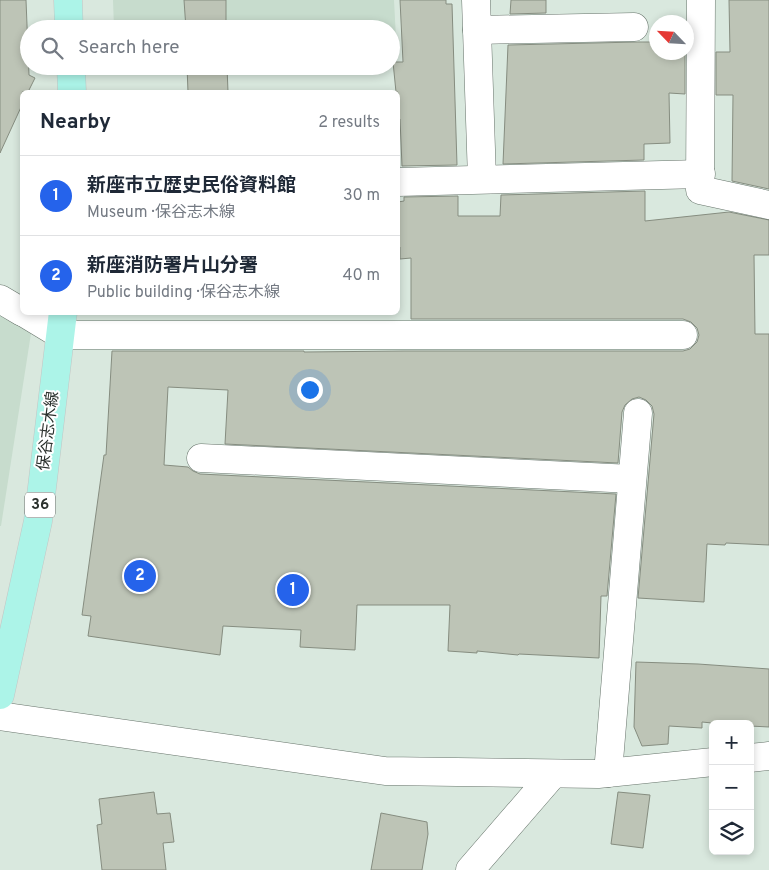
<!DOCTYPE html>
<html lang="en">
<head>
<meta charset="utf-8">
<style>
  :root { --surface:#fff; --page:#f6f6f7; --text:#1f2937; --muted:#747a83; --line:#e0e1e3; --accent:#2563eb }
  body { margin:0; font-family:Overpass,"Noto Sans JP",sans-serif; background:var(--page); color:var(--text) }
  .controls { position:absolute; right:15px; bottom:15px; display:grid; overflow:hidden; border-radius:8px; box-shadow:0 2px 8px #0003 }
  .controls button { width:45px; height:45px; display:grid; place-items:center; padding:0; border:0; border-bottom:1px solid var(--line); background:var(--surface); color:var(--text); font:25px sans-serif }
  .compass { position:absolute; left:649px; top:15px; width:45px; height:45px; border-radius:50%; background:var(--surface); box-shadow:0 2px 8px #0003; rotate:295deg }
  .you { position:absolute; left:309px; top:389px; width:18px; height:18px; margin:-12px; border:4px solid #fff; border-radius:50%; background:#1a73e8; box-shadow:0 0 0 8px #1a73e833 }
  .badge { display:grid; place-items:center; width:32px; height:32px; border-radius:50%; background:var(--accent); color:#fff; font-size:16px; font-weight:700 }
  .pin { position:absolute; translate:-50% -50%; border:2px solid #fff; box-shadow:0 1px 5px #0006 }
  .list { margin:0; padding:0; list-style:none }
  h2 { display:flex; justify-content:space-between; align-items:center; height:65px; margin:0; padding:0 20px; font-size:21px }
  h2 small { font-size:16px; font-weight:400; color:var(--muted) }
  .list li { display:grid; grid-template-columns:32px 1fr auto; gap:15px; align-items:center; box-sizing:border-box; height:80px; padding:0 20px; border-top:1px solid var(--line) }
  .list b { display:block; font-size:19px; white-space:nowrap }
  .list p { margin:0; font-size:16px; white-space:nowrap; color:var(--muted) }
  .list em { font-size:16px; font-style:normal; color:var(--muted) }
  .icon { flex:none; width:28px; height:28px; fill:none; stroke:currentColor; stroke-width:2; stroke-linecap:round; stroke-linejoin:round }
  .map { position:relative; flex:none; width:769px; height:870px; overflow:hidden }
  .search { position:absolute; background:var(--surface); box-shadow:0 2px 8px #0003; left:20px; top:20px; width:380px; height:55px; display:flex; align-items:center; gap:12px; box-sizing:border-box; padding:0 18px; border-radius:28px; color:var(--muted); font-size:19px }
  .panel { position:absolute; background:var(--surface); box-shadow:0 2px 8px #0003; left:20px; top:90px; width:380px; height:225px; border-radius:8px }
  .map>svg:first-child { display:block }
  .built { fill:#c7dccd }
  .building { fill:#bdc4b6; stroke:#868d80 }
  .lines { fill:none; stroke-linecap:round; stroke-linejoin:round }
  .street-casing { stroke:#67746b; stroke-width:29 }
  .primary-casing { stroke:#c4c5c4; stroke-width:29 }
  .street { stroke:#fff; stroke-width:28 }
  .primary { stroke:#acf4e8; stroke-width:28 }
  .labels { text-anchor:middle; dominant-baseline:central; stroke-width:4; stroke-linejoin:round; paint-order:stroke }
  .shield { fill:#fff; stroke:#6b6f6c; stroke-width:1 }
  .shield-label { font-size:15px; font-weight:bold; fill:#2b312d }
  .street-label { font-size:16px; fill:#2b312d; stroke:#fff }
</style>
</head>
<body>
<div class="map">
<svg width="769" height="870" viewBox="0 0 769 870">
  <rect width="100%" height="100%" fill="#d9e8de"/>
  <!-- built -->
  <g class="built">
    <polygon points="113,0 394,0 397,57 391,57 391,29 114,29"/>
    <polygon points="0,309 32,327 1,526 0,526"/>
  </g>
  <!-- building -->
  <g class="building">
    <polygon points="0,0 26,0 29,75 35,78 28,92 22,92 22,105 0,153"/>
    <polygon points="184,0 226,0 226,29 186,29"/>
    <polygon points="400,0 446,0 446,4 452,4 457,165 402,166 400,119 398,119 398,92 396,92 393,62 403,62"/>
    <polygon points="511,0 546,0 546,13 510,14"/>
    <polygon points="729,0 769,0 769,189 732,181 733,95 716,95 716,52 730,52"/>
    <polygon points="637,42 656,42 656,52 685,52 685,94 669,93 670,143 644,144 644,160 503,164 508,45"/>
    <polygon points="187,66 227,66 228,92 188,92"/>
    <polygon points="645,191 645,221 729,212 769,220 769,255 754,255 755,334 769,334 769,545 726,543 725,545 707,544 704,602 638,598 654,414 652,406 646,400 639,397 632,399 625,405 622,412 618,463 225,444 228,390 168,387 164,465 188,467 193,471 200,474 616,494 607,596 601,596 599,658 519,654 518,655 477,651 477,653 448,651 450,605 357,605 355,650 300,647 301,630 223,626 220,655 88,636 91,616 82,615 104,455 106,455 112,351 304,351 304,352 404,351 683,351 690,349 697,342 699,335 697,328 691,322 683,319 411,319 411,258 400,259 400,247 398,247 398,202 404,201 404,197 458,196 458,216 500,216 501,195"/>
    <polygon points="636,662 698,664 769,669 769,727 750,726 750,724 722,724 702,722 702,728 669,726 668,744 642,746 634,727"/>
    <polygon points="154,792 157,814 170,813 174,842 163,843 166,870 102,870 97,825 102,824 99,799"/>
    <polygon points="618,792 650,795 643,848 611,844"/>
    <polygon points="381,813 427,822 428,834 422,870 371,870"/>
  </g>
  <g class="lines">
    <!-- street casing -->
    <g class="street-casing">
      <g id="street">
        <polyline points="476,0 482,179"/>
        <polyline points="701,0 700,190 769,205"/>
        <polyline points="477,30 634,27"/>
        <polyline points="398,182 701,174"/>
        <polyline points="0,299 22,312"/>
        <polyline points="23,312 61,335 683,335"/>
        <polyline points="201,458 632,479"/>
        <polyline points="0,716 385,771 598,774 713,762"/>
        <polyline points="750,758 769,756"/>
        <polyline points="608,773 638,413"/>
        <polyline points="470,870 553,774"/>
      </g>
    </g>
    <!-- primary casing -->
    <g class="primary-casing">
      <g id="primary">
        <polyline points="68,0 69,29"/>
        <polyline points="71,66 72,92"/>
        <polyline points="0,695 38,521 63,312"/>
      </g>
    </g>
    <!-- street -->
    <use href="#street" class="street"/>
    <!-- primary -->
    <use href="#primary" class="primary"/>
  </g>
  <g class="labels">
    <!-- shield labels -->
    <rect class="shield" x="25" y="492.5" width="30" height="25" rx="4"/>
    <g class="shield-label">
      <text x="40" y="505">36</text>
    </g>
    <!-- street labels -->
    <g class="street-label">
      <text transform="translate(49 431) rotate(-83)">保谷志木線</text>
    </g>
  </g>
</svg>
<div class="controls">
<button>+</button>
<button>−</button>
<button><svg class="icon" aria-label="layers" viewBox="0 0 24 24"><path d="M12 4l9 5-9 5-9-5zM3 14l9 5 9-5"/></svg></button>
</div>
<svg class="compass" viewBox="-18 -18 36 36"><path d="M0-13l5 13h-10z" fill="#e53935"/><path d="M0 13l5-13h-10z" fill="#747a83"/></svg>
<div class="you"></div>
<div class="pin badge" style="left:293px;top:590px">1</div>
<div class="pin badge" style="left:140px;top:576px">2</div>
<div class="search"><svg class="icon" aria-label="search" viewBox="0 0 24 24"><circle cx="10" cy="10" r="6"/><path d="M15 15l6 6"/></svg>Search here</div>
<section class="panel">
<h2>Nearby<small>2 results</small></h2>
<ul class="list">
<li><span class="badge">1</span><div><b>新座市立歴史民俗資料館</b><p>Museum · 保谷志木線</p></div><em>30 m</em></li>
<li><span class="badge">2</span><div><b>新座消防署片山分署</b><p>Public building · 保谷志木線</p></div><em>40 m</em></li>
</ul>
</section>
</div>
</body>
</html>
